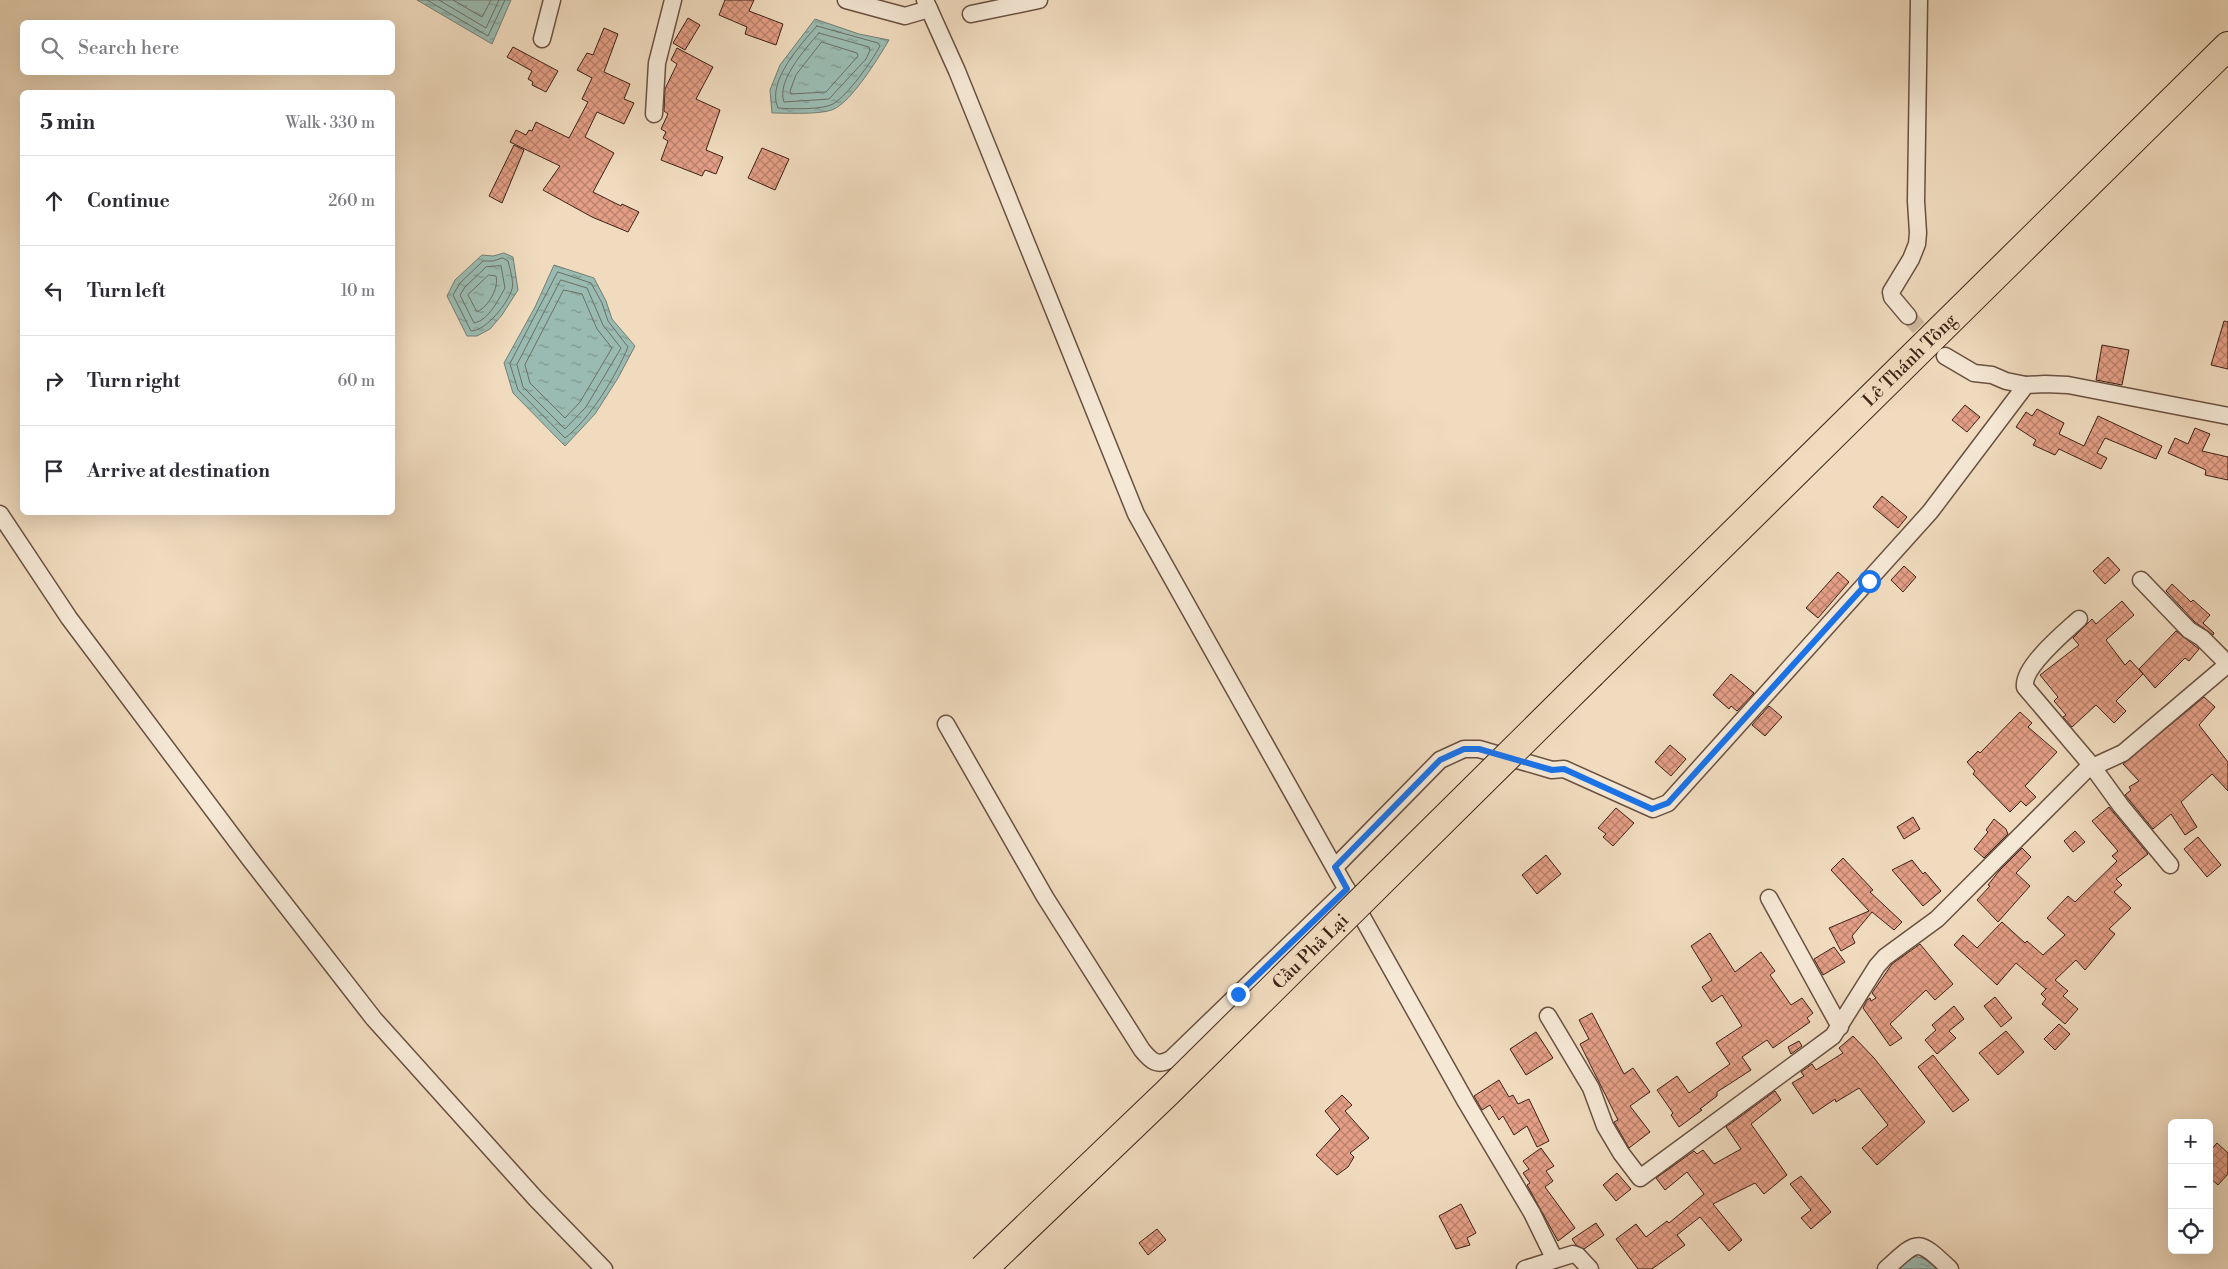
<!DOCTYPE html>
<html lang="en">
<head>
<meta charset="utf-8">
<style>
  :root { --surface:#fff; --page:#f2f2f3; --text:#2b2b33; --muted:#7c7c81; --line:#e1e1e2 }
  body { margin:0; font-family:"Libre Bodoni",serif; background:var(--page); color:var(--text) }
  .controls { position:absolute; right:15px; bottom:15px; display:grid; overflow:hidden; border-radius:8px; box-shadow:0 5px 20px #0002 }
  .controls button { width:45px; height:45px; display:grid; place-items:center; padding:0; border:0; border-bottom:1px solid var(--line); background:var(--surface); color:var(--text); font:25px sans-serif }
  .stop { position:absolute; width:15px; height:15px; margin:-11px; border:4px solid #1a73e8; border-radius:50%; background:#fff }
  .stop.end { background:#1a73e8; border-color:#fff; box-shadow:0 1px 5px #0008 }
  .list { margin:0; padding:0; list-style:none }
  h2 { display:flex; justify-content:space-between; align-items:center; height:65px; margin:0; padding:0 20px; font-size:21px }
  h2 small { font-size:16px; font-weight:400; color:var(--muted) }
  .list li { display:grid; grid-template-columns:32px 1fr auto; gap:15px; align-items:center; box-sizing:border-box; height:90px; padding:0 20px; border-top:1px solid var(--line) }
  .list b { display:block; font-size:19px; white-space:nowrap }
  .list em { font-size:16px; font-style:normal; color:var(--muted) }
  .icon { flex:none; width:28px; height:28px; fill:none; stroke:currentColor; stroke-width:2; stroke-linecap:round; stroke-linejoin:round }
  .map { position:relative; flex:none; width:2228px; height:1269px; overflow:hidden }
  .search { position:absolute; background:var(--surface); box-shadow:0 5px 20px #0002; left:20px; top:20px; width:375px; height:55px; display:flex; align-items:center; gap:12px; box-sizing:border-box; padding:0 18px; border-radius:8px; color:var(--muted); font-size:19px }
  .panel { position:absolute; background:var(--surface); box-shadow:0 5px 20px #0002; left:20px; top:90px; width:375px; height:425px; border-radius:8px }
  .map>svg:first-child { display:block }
  .water { fill:url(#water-ripples); stroke:#757d73 }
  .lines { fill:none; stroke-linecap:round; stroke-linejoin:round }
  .shore { stroke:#6c6e64; stroke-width:1 }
  .building { fill:url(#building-cross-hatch); stroke:#3e2117 }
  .minor-tunnel { stroke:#ccb69d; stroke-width:16; stroke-dasharray:16 8; stroke-linecap:butt }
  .minor-casing { stroke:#6a5041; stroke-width:19 }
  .trunk-casing { stroke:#3e2117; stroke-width:30 }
  .minor { stroke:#f5e8d5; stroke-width:16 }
  .trunk { stroke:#f0dbbe; stroke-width:28 }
  .trunk-bridge-casing { stroke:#3e2117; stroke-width:30; stroke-linecap:butt }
  .trunk-bridge { stroke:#f0dbbe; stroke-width:28 }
  .route { stroke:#1a73e8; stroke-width:6 }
  .labels { text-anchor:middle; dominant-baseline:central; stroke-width:4.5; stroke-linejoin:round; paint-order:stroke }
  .street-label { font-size:18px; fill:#3e2117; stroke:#f5e8d5 }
</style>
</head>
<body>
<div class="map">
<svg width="2228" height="1269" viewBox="0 0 2228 1269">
  <defs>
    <pattern id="water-ripples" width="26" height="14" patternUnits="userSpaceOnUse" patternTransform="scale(1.25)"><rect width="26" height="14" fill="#9abbb1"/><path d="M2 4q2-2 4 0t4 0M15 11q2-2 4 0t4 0" fill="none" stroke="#7f988f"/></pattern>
    <pattern id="building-cross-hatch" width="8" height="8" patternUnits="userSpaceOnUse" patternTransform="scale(1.25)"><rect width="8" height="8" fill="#e39e85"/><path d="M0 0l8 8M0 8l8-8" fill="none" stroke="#b9806c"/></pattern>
  </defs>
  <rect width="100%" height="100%" fill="#f0dbbe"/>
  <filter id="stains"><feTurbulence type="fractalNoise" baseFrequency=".004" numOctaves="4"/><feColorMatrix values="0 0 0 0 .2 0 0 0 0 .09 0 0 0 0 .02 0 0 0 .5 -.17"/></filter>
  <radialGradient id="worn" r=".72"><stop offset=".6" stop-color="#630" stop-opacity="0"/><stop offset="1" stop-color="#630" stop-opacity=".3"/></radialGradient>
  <!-- water -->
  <g class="water">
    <polygon points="417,0 511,0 492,44"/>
    <path d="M815,19L859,34L889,40C879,57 852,101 834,109C822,115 787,113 772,113L770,90L780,65Z"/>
    <polygon points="504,253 513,257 518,290 502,315 490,329 477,336 467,336 447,296 455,280 482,255 493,256"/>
    <polygon points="554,265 594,278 606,301 612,319 635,346 618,378 595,414 565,446 513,393 504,363 535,307"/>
    <polygon points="1934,1254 1950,1269 1896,1269 1911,1255 1925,1259"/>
  </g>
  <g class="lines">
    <!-- shore -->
    <g class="shore">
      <polyline points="427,0 488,36 505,0"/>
      <polyline points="439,0 486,28 499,0"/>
      <polyline points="453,0 482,17 491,0"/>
      <path d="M817,26L878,43L880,46C872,61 848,95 833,104C822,110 791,109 778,108C766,82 801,44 817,26Z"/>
      <path d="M819,33L869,47L870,50L866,59L829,99L784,102C776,81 806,48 819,33Z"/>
      <polygon points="822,42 857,53 858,56 826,92 791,94 790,91 796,75"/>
      <path d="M503,258L508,261C510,269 514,282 512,289C508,303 486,331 471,331L453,295L460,283L483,261H493Z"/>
      <path d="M501,266L505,288C498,300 489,320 474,323L460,295L465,287L486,267Z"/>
      <path d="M558,272L591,283L602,303L608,321L628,347C616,376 590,419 565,438L518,390L510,364Z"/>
      <path d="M489,275L496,276C499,288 489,306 477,312L468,295Z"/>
      <polygon points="561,280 587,288 603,325 621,348 586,407 565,429 523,387 517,365"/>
      <polygon points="564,290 582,294 597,329 612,348 580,402 565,418 530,383 525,365"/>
    </g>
  </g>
  <!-- building -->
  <g class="building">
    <polygon points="725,0 754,0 749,11 783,24 776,45 745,34 747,27 719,15"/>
    <polygon points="688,18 700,25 685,50 673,43"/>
    <polygon points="604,28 618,34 604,72 630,84 624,99 634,103 624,124 597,112 585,137 614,153 593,192 621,206 622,204 639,212 628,232 592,217 543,190 560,166 510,142 516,130 526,135 529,130 532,131 536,122 569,138 588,102 582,99 592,78 577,70 587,53 593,55"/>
    <polygon points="513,47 558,71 546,92 532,85 533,82 528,79 532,71 507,57"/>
    <polygon points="677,48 713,67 696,99 720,110 706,150 723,157 716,174 705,170 702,176 661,160 668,141 663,138 666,132 661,129 668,114 664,111 665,89 677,64 671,60"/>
    <polygon points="514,145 524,150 502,203 489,196"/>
    <polygon points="762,148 789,159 775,190 748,178"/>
    <polygon points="2224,321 2228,322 2228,369 2211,365"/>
    <polygon points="2102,345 2129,350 2122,385 2096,380"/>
    <polygon points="1965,405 1980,417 1967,432 1952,420"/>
    <polygon points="2037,409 2064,423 2059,434 2084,446 2098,416 2162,446 2156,459 2105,438 2097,453 2107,458 2101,469 2059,449 2055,455 2033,445 2036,440 2016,427 2026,412 2032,416"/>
    <polygon points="2195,428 2210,434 2202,451 2228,457 2228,480 2205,475 2206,470 2168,453 2175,438 2188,444"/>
    <polygon points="1882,496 1907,517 1898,528 1873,507"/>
    <polygon points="2108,557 2120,570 2105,584 2093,571"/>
    <polygon points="1904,566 1916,577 1903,592 1891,580"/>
    <polygon points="1838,572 1849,582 1818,618 1806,608"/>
    <polygon points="2172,584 2191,602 2193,600 2210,615 2203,623 2214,633 2213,635 2195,622 2166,591"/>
    <polygon points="2122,601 2134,615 2106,640 2125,665 2130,660 2143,674 2116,701 2126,711 2114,723 2096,705 2072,727 2063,717 2066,715 2054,701 2058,697 2040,675 2079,645 2073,638 2092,619 2096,624"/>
    <polygon points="2176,631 2199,649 2189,661 2185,658 2155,688 2139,669"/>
    <polygon points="1731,674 1754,693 1737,711 1731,706 1729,709 1713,695"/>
    <polygon points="2204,697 2215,707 2199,725 2228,762 2228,791 2212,774 2181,802 2197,827 2185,835 2171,814 2153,829 2125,795 2131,790 2129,787 2139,781 2123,764"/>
    <polygon points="1769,706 1782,717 1765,736 1752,725"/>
    <polygon points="2020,712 2032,723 2028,727 2057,752 2025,786 2036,797 2026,806 2021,801 2010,812 1973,774 1975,771 1967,762 1978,751 1980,753"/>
    <polygon points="1670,745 1686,759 1671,776 1655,762"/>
    <polygon points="2109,807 2148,854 2116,879 2122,885 2114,892 2131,908 2109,929 2115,934 2085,970 2076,960 2055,980 2068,991 2063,996 2078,1009 2065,1024 2042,1004 2046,999 2041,994 2047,988 2046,989 2016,963 1997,985 1954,945 1963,935 1977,948 2002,922 2025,943 2027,941 2043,955 2065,935 2047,918 2068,896 2075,902 2117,861 2112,856 2118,851 2092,821"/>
    <polygon points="1616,808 1634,823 1613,846 1603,837 1606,834 1598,828"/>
    <polygon points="1913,817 1920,829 1904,839 1897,827"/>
    <polygon points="1994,819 2006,829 2008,834 1984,858 1974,849 1988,832 1986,830"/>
    <polygon points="2075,831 2085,842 2073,852 2064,841"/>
    <polygon points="2198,837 2221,865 2207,877 2184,849"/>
    <polygon points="2022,848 2031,857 2016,873 2030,886 1998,922 1977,900 1990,886 1988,885 1999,871"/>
    <polygon points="1546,855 1561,874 1537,894 1522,875"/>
    <polygon points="1843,858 1873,890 1870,892 1902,922 1894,930 1872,912 1852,936 1855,943 1841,951 1829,928 1869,911 1831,870"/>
    <polygon points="1912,860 1923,874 1925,872 1941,891 1923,906 1892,870"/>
    <polygon points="1710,933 1735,972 1761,952 1775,971 1770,975 1791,1005 1802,998 1813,1013 1807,1018 1810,1022 1773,1048 1767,1040 1742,1057 1751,1070 1717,1092 1717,1096 1700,1109 1702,1110 1679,1127 1671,1115 1673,1113 1657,1090 1677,1076 1689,1093 1730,1064 1716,1043 1742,1026 1722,995 1712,1002 1702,987 1712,980 1691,946"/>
    <polygon points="1920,944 1953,984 1935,1000 1926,990 1890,1024 1902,1038 1890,1046 1863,1008 1867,1000 1870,998 1871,1001 1876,998 1872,993 1892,964"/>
    <polygon points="1834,947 1845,962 1823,975 1814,959"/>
    <polygon points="1995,997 2012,1018 2001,1027 1984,1006"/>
    <polygon points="1954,1006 1964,1019 1949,1031 1956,1038 1937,1054 1925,1040 1936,1030 1932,1025"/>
    <polygon points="1592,1013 1624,1074 1633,1068 1650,1092 1630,1106 1650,1132 1629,1148 1614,1122 1618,1120 1580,1044 1589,1039 1579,1020"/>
    <polygon points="2059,1024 2070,1034 2055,1050 2044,1039"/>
    <polygon points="2006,1031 2024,1052 1998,1075 1979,1053"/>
    <polygon points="1536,1032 1553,1058 1526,1075 1510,1049"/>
    <polygon points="1853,1036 1874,1058 1925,1122 1877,1165 1862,1148 1888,1125 1859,1088 1836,1102 1835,1099 1813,1114 1792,1083 1804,1076 1801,1072 1812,1064 1816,1070 1843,1053 1839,1048"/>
    <polygon points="1799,1041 1802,1046 1791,1054 1788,1047"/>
    <polygon points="1933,1055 1969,1100 1953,1112 1918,1067"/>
    <polygon points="1499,1080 1509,1097 1513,1095 1518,1104 1529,1099 1549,1141 1537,1147 1527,1126 1514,1135 1503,1116 1499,1120 1490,1105 1482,1110 1474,1096"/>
    <polygon points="1775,1091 1781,1100 1751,1124 1787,1175 1764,1194 1755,1183 1713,1204 1742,1240 1729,1251 1700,1217 1677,1235 1685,1245 1652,1269 1638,1269 1616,1239 1636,1224 1646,1237 1667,1221 1669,1223 1704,1194 1687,1172 1665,1190 1656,1178 1694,1151 1697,1154 1703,1150 1714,1164 1741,1149 1726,1127"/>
    <polygon points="1342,1095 1352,1105 1345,1111 1369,1138 1350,1153 1354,1157 1348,1167 1337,1175 1316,1155 1340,1129 1325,1111"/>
    <polygon points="2217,1143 2228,1153 2228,1174 2218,1185 2209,1177 2209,1152"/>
    <polygon points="1541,1148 1554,1166 1546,1171 1553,1181 1545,1187 1575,1228 1558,1241 1527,1185 1530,1183 1523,1173 1529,1169 1523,1161"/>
    <polygon points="1617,1173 1631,1189 1616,1201 1603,1185"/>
    <polygon points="1801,1176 1831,1212 1811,1229 1801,1218 1811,1210 1790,1184"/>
    <polygon points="1461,1204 1476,1233 1467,1238 1470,1245 1456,1249 1439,1216"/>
    <polygon points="1596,1223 1604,1235 1584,1249 1576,1245 1572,1239"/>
    <polygon points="1157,1229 1166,1240 1148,1255 1139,1243"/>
  </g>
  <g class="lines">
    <!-- minor-tunnel -->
    <polyline class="minor-tunnel" points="1908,316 1935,345"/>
    <!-- minor casing -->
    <g class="minor-casing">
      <g id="minor">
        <polyline points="846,0 905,16 929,9"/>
        <polyline points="925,0 957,71 1136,514 1466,1102 1532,1213 1554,1258"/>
        <polyline points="971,14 1039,0"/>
        <polyline points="542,39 552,0"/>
        <polyline points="654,114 657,63 673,0"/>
        <polyline points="1908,316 1892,297 1891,292 1911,259 1917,244 1918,233 1916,201 1919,0"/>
        <polyline points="1945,356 1974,373 1992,375 2006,381 2026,385 2045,384 2068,385 2228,416"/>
        <polyline points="0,514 69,618 249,858 374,1019 536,1199 604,1269"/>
        <polyline points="2141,580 2189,630 2202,638 2228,664"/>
        <path d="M2079,619C2065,632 2022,667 2025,687L2092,766L2121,806L2170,865"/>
        <path d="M946,724L1045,897L1142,1050C1151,1061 1157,1067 1171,1059L1347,889"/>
        <polyline points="1335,867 1440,760 1464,749 1479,749 1552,770 1564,769 1653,809 1668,803 1930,512 2026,385"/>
        <polyline points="1769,898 1840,1027"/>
        <polyline points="1548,1016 1591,1088 1605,1126 1621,1153 1640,1178 1833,1036 1877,966 1885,957 1937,919 2086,770 2123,753 2228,664"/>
        <polyline points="1525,1269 1573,1254 1578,1256 1590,1269"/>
        <path d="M1886,1269C1919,1239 1917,1238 1950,1269"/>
      </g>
    </g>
    <!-- trunk casing -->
    <g class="trunk-casing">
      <g id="trunk">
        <path id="s1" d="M1592,673L2228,46"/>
      </g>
    </g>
    <!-- minor -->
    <use href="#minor" class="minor"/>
    <!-- trunk -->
    <use href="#trunk" class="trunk"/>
    <!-- trunk-bridge casing -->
    <g class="trunk-bridge-casing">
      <g id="trunk-bridge">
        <path id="s2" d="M983,1269L1168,1092L1592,673"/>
      </g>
    </g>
    <!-- trunk-bridge -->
    <use href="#trunk-bridge" class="trunk-bridge"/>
  </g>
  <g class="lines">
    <!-- route -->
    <polyline class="route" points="1238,994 1347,889 1335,867 1440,760 1464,749 1479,749 1552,770 1564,769 1652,809 1668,803 1869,581"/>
  </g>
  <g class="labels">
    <!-- street labels -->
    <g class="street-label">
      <text stroke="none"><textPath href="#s1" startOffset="446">Lê Thánh Tông</textPath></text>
      <text stroke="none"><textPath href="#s2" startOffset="456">Cầu Phả Lại</textPath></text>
    </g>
  </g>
  <rect width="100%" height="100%" filter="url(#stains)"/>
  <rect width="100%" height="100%" fill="url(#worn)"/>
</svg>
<div class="controls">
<button>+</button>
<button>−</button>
<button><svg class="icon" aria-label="locate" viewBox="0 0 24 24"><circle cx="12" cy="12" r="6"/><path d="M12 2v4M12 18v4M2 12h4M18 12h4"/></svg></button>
</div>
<div class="stop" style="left:1869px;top:581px"></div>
<div class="stop end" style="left:1238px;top:994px"></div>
<div class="search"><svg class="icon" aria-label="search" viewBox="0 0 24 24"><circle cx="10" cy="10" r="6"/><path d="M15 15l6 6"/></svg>Search here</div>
<section class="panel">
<h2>5 min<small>Walk · 330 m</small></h2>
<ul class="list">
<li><svg class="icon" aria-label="ahead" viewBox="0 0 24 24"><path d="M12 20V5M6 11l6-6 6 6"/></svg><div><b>Continue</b></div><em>260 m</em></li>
<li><svg class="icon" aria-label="left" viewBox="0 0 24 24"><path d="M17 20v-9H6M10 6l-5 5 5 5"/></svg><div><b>Turn left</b></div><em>10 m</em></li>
<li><svg class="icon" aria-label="right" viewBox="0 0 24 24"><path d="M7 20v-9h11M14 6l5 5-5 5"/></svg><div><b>Turn right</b></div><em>60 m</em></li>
<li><svg class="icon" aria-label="arrive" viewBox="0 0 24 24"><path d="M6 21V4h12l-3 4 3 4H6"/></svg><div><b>Arrive at destination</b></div></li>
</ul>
</section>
</div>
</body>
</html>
